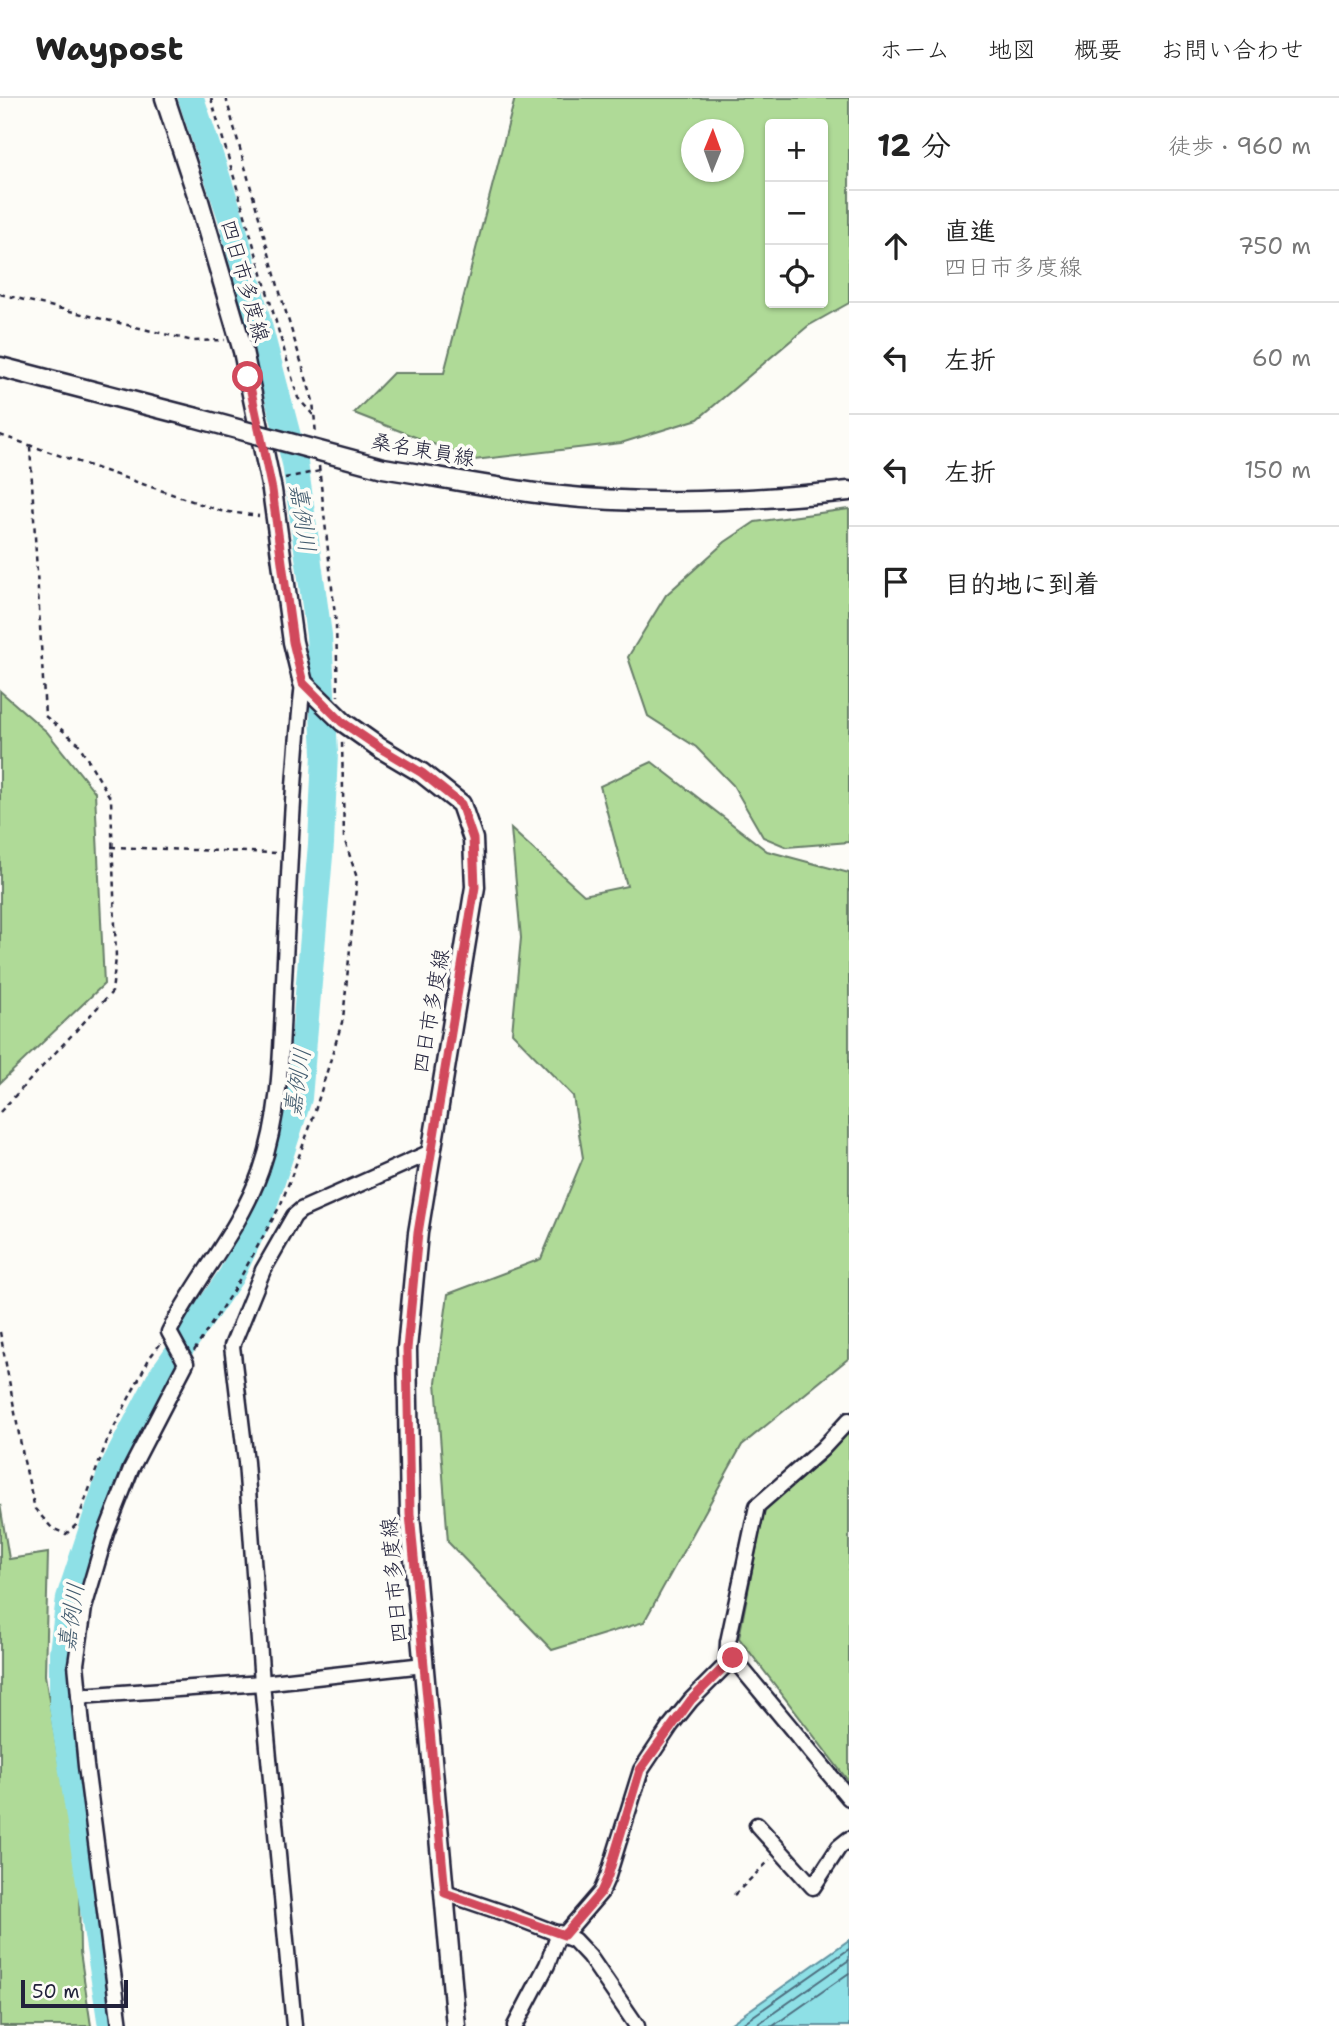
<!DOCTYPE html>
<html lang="ja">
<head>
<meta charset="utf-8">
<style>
  :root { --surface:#fff; --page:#f2f2f2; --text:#222; --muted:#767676; --line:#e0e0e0 }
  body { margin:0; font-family:"Shantell Sans","Klee One",sans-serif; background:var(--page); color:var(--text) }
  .controls { position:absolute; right:21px; top:21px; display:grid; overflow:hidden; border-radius:7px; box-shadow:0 2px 5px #0004 }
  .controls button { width:63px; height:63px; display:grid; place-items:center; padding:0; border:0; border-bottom:2px solid var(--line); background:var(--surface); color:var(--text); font:35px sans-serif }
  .compass { position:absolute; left:681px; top:21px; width:63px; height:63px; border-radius:50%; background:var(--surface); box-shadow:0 2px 5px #0004; rotate:1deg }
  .scale { position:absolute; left:21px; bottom:18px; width:107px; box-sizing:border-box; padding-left:7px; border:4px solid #22223b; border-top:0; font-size:19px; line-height:24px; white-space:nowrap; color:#22223b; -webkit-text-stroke:5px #fdfcf7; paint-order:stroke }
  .stop { position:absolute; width:21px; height:21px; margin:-16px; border:5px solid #d1495b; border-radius:50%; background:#fff }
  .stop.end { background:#d1495b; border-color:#fff; box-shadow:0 2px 7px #0008 }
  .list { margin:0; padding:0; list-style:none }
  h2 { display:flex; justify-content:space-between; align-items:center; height:91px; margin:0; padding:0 28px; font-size:30px }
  h2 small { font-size:23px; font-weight:400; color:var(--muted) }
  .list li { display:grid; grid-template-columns:46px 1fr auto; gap:21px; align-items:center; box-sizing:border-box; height:112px; padding:0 28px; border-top:2px solid var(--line) }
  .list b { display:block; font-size:26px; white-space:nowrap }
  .list p { margin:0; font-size:23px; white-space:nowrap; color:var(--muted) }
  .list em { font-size:23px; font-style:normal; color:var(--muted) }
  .icon { flex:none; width:38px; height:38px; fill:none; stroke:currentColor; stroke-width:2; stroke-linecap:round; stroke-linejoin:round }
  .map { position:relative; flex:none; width:849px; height:1928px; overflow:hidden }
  header { display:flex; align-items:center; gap:42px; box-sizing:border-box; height:98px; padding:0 35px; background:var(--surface); border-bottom:2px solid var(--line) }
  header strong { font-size:33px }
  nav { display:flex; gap:38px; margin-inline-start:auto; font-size:24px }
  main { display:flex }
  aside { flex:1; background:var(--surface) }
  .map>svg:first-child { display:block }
  .green { fill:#afda97; stroke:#687e69; stroke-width:2; fill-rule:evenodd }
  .water { fill:#8ee0e6; stroke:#6394a2; stroke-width:2 }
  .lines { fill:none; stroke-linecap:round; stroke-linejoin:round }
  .shore { stroke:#4d6e7f; stroke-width:2 }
  .river { stroke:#8ee0e6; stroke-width:26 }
  .minor-casing { stroke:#22223b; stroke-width:19 }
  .major-casing { stroke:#22223b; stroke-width:23 }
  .path { stroke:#22223b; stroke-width:2.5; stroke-dasharray:5 5; stroke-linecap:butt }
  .minor { stroke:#fdfcf7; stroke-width:14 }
  .major { stroke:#fdfcf7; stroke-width:18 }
  .major-bridge-casing { stroke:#22223b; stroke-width:23; stroke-linecap:butt }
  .major-bridge { stroke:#fdfcf7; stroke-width:18 }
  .route { stroke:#d1495b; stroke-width:9 }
  .labels { text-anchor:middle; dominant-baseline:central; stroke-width:7; stroke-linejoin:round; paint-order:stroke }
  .street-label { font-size:21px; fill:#22223b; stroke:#fdfcf7 }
  .water-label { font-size:23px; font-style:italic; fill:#425b6e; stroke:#fdfcf7 }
</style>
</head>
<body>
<header>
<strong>Waypost</strong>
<nav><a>ホーム</a><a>地図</a><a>概要</a><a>お問い合わせ</a></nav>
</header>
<main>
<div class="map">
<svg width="849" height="1928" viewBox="0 0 849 1928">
  <rect width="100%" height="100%" fill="#fdfcf7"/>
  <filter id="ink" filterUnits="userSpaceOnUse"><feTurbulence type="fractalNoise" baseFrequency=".0143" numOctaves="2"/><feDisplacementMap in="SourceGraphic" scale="14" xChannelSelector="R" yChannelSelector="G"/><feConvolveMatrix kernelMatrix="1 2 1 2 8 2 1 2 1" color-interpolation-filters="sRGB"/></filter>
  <g filter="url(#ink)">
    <!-- green -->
    <g class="green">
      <path d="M515,0H849V205L808,228L698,321L621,345L474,362L354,315L393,275H444ZM823,26V205H770V26ZM692,32H734V74H692Z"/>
      <polygon points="849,411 849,744 787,749 763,739 733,687 696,649 648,618 628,559 666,497 725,444 755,424"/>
      <polygon points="0,593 47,634 95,694 104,886 0,985"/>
      <polygon points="652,664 767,753 849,775 849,1260 742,1347 644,1524 552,1552 448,1444 436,1284 448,1196 541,1161 583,1060 573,998 512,935 521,840 511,731 584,797 627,788 600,688"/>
      <polygon points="849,1333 849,1684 739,1540 764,1411 822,1363"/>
      <polygon points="0,1406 9,1461 48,1455 45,1577 79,1791 80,1854 91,1928 0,1928"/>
    </g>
    <!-- water -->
    <polygon class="water" points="849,1842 849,1928 727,1928"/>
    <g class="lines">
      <!-- shore -->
      <g class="shore">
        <polyline points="739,1928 849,1851"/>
        <polyline points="755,1928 849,1862"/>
        <polyline points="773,1928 849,1875"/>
      </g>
      <!-- river -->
      <polyline class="river" points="111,1928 62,1608 62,1554 69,1500 111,1373 160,1280 231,1178 263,1111 299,1000 321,746 325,655 319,537 295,365 231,120 191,0"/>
      <!-- minor casing -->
      <g class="minor-casing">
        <g id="minor">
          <polyline points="727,1565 728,1544 757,1408 822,1351 849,1322"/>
          <polyline points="79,1598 262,1585 424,1567"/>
          <polyline points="757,1727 813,1789 839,1749 849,1741"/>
          <polyline points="445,1795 507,1816 574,1842 589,1858 637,1928"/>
          <polyline points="564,1837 601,1794 608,1778 641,1672 671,1627 691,1602 733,1560 849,1700"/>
          <path d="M120,1928L86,1668L76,1566L84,1510L106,1435L131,1371L186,1265L169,1234C197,1179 240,1132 261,1072C282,1012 281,946 284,883C289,783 292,684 303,585"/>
          <polyline points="294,1928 262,1585 246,1364 232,1248 263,1172 294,1118 301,1112 431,1054"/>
          <polyline points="515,1928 547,1867 559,1835"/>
        </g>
      </g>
      <!-- major casing -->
      <g class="major-casing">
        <g id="major">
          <polyline points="165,0 199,103 243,253 272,392 293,544 303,585 343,624 380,650 422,675 461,706 473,741 475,789 418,1135 407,1251 410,1416 456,1928"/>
          <polyline points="0,269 193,319"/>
          <path d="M383,370C439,379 495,390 551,397C650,408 750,403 849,393"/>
        </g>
      </g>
      <!-- path -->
      <g class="path">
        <polyline points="211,0 298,300 314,318"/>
        <polyline points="226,0 278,188 313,303 316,337"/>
        <polyline points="0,196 193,243 225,242"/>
        <polyline points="0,337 221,413 259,418"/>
        <polyline points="319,368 336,527 338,598"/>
        <polyline points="285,380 320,373"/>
        <polyline points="111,749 275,755"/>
        <polyline points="0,1014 112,894 116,860 111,701 78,645 45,618 30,348"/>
        <polyline points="0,1234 24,1363 35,1411 52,1430 66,1436 76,1427 107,1343 150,1259 161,1245"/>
        <polyline points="194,1253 234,1191 281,1106 311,1026 343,921 357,780 344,740 342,643"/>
        <polyline points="734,1797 770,1762"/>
      </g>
      <!-- minor -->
      <use href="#minor" class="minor"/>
      <!-- major -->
      <use href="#major" class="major"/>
      <!-- major-bridge casing -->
      <g class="major-bridge-casing">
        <polyline id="major-bridge" points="193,319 383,370"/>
      </g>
      <!-- major-bridge -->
      <use href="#major-bridge" class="major-bridge"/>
    </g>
  </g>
  <g class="lines" filter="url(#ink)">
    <!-- route -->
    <polyline class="route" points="248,279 272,392 293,544 303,585 342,624 380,650 422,675 461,706 473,741 475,789 418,1135 407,1251 410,1416 445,1795 564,1837 601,1794 608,1778 640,1672 691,1602 733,1560"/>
  </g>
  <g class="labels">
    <!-- street labels -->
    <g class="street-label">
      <text transform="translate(245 183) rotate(74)">四日市多度線</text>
      <text transform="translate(423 352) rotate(10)">桑名東員線</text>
      <text transform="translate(431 913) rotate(-80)">四日市多度線</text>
      <text transform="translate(394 1482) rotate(-95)">四日市多度線</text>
    </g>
    <!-- water labels -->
    <g class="water-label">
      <text transform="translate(303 420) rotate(82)">嘉例川</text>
      <text transform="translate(297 984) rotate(-81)">嘉例川</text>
      <text transform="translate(71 1519) rotate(-82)">嘉例川</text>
    </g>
  </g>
</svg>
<div class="controls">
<button>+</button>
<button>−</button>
<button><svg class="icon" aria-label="locate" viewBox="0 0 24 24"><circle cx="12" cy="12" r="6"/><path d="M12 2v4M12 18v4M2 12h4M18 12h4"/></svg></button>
</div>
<svg class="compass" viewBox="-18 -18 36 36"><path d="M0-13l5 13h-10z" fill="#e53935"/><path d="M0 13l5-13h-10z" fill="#767676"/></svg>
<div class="scale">50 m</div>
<div class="stop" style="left:248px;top:279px"></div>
<div class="stop end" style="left:733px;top:1560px"></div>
</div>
<aside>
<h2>12 分<small>徒歩 · 960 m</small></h2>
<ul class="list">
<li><svg class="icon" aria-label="ahead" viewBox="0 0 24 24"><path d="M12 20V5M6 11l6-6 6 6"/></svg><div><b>直進</b><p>四日市多度線</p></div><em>750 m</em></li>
<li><svg class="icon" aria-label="left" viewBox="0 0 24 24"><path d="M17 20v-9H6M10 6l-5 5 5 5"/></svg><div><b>左折</b></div><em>60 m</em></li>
<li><svg class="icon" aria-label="left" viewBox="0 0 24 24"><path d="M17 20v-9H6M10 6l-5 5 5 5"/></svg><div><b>左折</b></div><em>150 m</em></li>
<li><svg class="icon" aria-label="arrive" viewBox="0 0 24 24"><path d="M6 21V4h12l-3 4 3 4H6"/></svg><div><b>目的地に到着</b></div></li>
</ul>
</aside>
</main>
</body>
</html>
